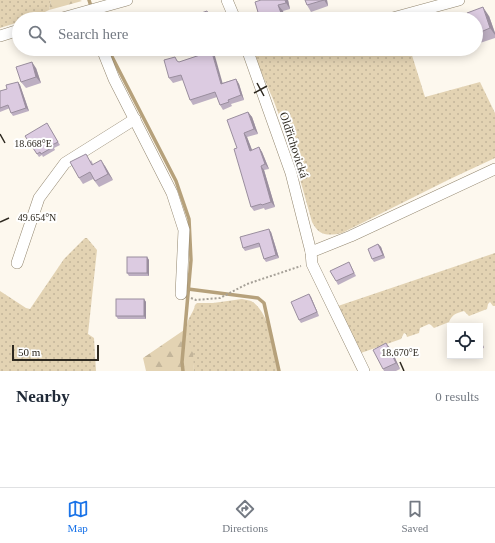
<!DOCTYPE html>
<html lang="en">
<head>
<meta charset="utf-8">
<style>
  :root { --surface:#fff; --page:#f6f6f7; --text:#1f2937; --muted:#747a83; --line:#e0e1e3; --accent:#1a73e8 }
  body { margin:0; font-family:"Times New Roman",serif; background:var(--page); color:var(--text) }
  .controls { position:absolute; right:12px; bottom:12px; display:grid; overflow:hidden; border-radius:0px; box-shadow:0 2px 10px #0003 }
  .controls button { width:36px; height:36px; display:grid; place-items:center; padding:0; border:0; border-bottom:1px solid var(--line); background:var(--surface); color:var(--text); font:20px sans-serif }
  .scale { position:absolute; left:12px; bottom:10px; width:87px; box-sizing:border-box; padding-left:4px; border:2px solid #2e2920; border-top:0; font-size:11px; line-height:14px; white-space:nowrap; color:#2e2920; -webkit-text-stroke:3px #fff; paint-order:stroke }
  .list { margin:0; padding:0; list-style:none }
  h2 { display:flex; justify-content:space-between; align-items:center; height:52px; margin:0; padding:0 16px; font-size:17px }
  h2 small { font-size:13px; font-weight:400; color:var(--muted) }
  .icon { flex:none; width:22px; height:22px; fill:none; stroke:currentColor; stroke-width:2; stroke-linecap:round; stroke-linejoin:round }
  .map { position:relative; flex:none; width:495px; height:371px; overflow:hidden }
  .search { position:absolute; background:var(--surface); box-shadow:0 2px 10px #0003; left:12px; right:12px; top:12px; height:44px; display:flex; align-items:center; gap:10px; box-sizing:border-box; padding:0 14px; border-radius:22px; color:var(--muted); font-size:15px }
  .sheet { height:116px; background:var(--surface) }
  nav { display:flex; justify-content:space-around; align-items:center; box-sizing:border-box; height:56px; border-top:1px solid var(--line); background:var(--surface); font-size:11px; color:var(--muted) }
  nav a { display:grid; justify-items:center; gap:2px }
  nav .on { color:var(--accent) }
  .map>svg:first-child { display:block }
  .grass { fill:url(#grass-dots) }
  .forest { fill:url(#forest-firs) }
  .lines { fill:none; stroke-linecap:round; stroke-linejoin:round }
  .stream { stroke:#b6a17b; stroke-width:3.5 }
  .minor-casing { stroke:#938770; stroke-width:12 }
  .path { stroke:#a6a198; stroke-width:2; stroke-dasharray:2 2; stroke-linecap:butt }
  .minor { stroke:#fff; stroke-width:11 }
  .wall { fill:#bdafc2 }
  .shaded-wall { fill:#9a8e9e }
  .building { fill:#dccbe1; stroke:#9a8e9e }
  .ticks { fill:none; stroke:#2e2920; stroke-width:1.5 }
  .labels { text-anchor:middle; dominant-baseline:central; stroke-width:4; stroke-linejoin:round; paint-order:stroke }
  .street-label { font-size:12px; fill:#2e2920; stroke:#fff }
  .ticks-label { font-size:10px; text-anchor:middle; fill:#2e2920; stroke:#fff; stroke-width:4; stroke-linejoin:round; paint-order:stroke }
</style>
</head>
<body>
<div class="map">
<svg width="495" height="371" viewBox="0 0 495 371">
  <defs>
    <pattern id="grass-dots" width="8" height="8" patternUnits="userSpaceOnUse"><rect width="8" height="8" fill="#e3d3b3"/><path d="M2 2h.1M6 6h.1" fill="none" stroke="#c3b59a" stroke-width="1.8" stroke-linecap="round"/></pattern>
    <pattern id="forest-firs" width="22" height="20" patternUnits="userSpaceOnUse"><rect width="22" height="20" fill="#e3d3b3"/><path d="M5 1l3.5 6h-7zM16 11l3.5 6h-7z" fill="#c3b59a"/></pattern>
  </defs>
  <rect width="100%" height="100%" fill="#fdf8ee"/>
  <!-- grass -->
  <g class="grass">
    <path d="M0,0H51L49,10C39,15 31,19 19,19V22L0,28Z"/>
    <path d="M302,49H410L425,97L480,82L495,113V158L450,179L342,233C328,236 319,236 312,222L291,147L273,99L255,58L258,51L263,50L281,53Z"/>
    <polygon points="85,238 87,238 97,250 88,334 94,338 96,371 0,371 0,291 26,308 30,309 64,259"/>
    <path d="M495,253V306H493L490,302L488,304L487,309L469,316L464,311C457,313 452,314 449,322L434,328L431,325L429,324L420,328L419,333L407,337L406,334L404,333L401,339L358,354L335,307Z"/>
    <path d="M242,299C245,300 249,300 251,301C269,310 276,353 280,371H194C193,355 185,340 187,325C188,317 194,312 195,305L197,303H213Z"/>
  </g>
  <!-- forest -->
  <g class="forest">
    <polygon points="51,0 80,0 82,1 49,10"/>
    <polygon points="187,328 187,335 193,353 194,371 146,371 143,358"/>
  </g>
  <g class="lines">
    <!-- stream -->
    <g class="stream">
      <polyline points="89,0 95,19"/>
      <polyline points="108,49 176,181 189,219 191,260 182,362 183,371"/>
      <polyline points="188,289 258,298 264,303 279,371"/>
    </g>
    <!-- minor casing -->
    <g class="minor-casing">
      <g id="minor">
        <polyline points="227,0 235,19"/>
        <polyline points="59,19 127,0"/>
        <polyline points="389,19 459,0"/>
        <polyline points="0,36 19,30"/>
        <polyline points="102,49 114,79 172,193 184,230 181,294"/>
        <polyline points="247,49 291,173 311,252 312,264 364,371"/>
        <polyline points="311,252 351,236 495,169"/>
        <polyline points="17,263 39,198 65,163 135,119"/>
      </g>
    </g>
    <!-- path -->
    <polyline class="path" points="191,298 196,300 220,298 247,284 301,266"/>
    <!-- minor -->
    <use href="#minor" class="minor"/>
  </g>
  <!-- wall -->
  <g class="wall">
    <polygon points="288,0 290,9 283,11 285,19 260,19 255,2"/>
    <polygon points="305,0 327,0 328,6 311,12 307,5"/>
    <polygon points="489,16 495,33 495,38 480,43 476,37 476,19"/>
    <polygon points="125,49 137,49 127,52"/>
    <polygon points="433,49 459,49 459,50 442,54"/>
    <polygon points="203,54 222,83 236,79 239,84 244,100 231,104 232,106 223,110 220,105 217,97 193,105 190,100 183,80 173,83 169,78 179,62"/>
    <polygon points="36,68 41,83 26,88 21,82"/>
    <polygon points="18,82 20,85 29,111 13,116 11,113 10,108 0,112 0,91 7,89"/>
    <polygon points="248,112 252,117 258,134 247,137 252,150 259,147 262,152 269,169 264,170 275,207 265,210 264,208 254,211 251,207 237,148"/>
    <polygon points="49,127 60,145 54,148 55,150 43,157 42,155 39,157 25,136"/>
    <polygon points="91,160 93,164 105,166 113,180 99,187 93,179 83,184 79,178"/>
    <polygon points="271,232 279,258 266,262 264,259 260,247 245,251 243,248"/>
    <polygon points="378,244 381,247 385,258 374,262 372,259"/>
    <polygon points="147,257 149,260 149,276 129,276 127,273"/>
    <polygon points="349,262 356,276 338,285 336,281"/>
    <polygon points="309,294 311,297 319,316 301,323 299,320"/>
    <polygon points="144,299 146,302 146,319 118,319 116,316"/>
    <polygon points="480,337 484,348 481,349 480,351"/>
    <polygon points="391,349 400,369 396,371 384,371 383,369"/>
  </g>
  <!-- shaded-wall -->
  <g class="shaded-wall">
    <polygon points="285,0 288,0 290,9 286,3"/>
    <polygon points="324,0 327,0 328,6"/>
    <polygon points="278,5 283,11 285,19 281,13"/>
    <polygon points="483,7 489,16 495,33 495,35 490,28"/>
    <polygon points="207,11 211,16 212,19 210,19"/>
    <polygon points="211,49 213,49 224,88 221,84"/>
    <polygon points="32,62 36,68 41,83 36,77"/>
    <polygon points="236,79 239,84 244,100 241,95"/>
    <polygon points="18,82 20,85 29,111 26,108"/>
    <polygon points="248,112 252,117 258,134 254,129"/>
    <polygon points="244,133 247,137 254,155 250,151"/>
    <polygon points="259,147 262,152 269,169 265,164"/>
    <polygon points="101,160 105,166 113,180 108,174"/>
    <polygon points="261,166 264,170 275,207 271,202"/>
    <polygon points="269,229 271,232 279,258 276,255"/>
    <polygon points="378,244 381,247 385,258 383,255"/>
    <polygon points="147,257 149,260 149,276 147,273"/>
    <polygon points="309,294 311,297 319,316 317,312"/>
    <polygon points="144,299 146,302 146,319 144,316"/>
    <polygon points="480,337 484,348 480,342"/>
    <polygon points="386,343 391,349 400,369 396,363"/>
  </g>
  <!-- building -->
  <g class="building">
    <polygon points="261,0 285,0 286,3 278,5 281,13 265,19 260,19 255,2"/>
    <polygon points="305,0 324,0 307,5"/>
    <polygon points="483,7 490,28 476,34 476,19 469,19 467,13"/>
    <polygon points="207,11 210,19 184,19"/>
    <polygon points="202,49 211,49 221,84 236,79 241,95 228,100 229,102 220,105 215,92 190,100 181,75 169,78 164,60 175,57 177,61 179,62 203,54"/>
    <polygon points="32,62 36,77 21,82 16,67"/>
    <polygon points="18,82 26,108 11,113 8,105 0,108 0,91 7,89 6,85"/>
    <polygon points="248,112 254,129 244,133 250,151 259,147 265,164 261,166 271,202 262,205 261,204 251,207 234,149 237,148 227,120"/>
    <polygon points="47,123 58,142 52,145 53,147 41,154 40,152 37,154 25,136"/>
    <polygon points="86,154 92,165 101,160 108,174 95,181 90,172 79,178 70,162"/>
    <polygon points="269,229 276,255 264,259 259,243 243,248 240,237"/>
    <polygon points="378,244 383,255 372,259 368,249"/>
    <rect x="127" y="257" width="20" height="16"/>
    <polygon points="349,262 354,273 336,281 330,271"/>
    <polygon points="309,294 317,312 299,320 291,302"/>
    <rect x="116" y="299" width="28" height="17"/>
    <polygon points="386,343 396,363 383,369 373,350"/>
  </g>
  <!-- ticks -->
  <path class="ticks" d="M257,83L264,96M254,93L267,86M0,134L5,143M0,222L9,218M400,362L404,371"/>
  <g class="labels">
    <!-- street labels -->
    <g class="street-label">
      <text transform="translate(294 145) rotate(72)">Oldřichovická</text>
    </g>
  </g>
  <g class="ticks-label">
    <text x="33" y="147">18.668°E</text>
    <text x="37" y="221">49.654°N</text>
    <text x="400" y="356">18.670°E</text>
  </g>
</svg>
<div class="controls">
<button><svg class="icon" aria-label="locate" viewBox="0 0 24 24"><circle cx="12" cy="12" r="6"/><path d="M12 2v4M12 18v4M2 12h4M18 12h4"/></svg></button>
</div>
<div class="scale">50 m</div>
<div class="search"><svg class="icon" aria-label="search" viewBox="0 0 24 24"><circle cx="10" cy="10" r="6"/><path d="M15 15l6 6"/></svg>Search here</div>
</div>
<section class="sheet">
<h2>Nearby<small>0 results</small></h2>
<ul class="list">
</ul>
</section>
<nav>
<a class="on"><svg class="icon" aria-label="map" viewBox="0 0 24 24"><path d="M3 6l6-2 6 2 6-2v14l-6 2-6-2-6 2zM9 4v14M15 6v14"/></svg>Map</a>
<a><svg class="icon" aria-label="directions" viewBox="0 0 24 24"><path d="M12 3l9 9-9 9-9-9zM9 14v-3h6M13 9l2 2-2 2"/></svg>Directions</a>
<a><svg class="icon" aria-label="saved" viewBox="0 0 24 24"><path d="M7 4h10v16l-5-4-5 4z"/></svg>Saved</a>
</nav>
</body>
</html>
